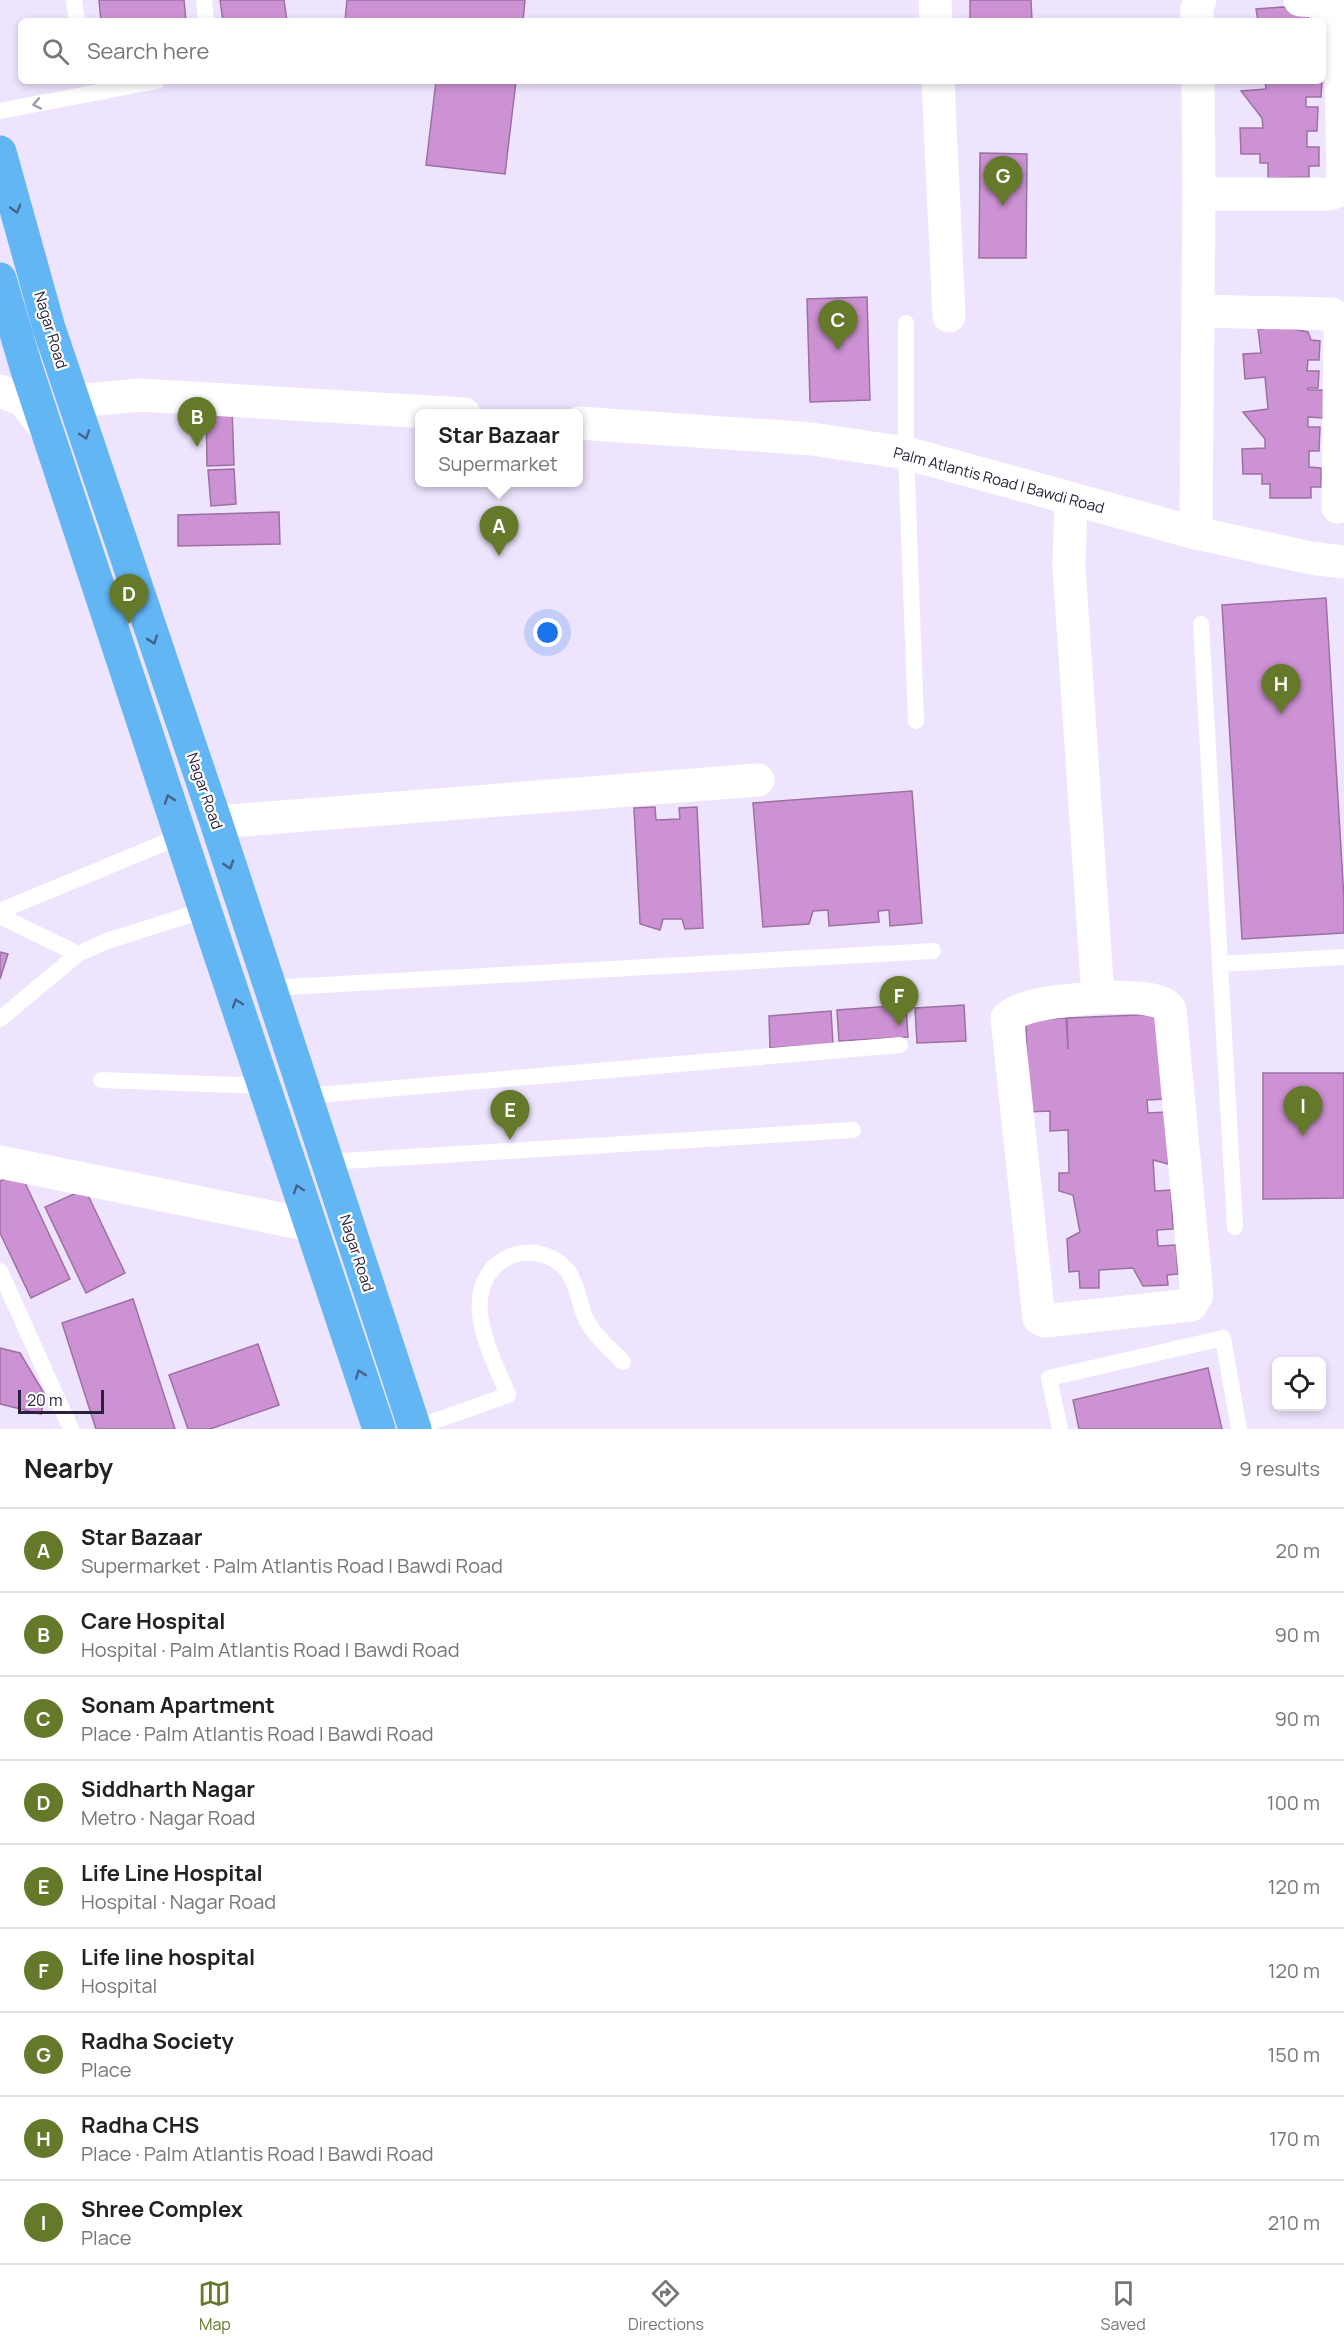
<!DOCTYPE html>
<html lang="en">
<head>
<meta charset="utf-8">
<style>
  :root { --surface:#fff; --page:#f2f2f2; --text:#222; --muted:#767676; --line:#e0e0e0; --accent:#647a2a }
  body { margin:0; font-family:Manrope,sans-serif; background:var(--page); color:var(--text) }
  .controls { position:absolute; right:18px; bottom:18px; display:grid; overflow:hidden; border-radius:9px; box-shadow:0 3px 9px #0003 }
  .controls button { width:54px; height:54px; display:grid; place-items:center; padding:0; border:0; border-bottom:2px solid var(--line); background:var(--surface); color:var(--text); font:30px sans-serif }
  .scale { position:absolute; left:18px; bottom:15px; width:86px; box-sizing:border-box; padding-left:6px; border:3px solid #2a2038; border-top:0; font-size:16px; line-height:21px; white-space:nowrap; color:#2a2038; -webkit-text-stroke:4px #fff; paint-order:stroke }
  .you { position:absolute; left:548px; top:633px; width:21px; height:21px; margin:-15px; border:4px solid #fff; border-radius:50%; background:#1a73e8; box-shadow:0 0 0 9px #1a73e833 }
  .badge { display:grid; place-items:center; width:39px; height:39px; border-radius:50%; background:var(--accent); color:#fff; font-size:20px; font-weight:700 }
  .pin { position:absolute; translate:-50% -50px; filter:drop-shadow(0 2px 3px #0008) }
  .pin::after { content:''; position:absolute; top:32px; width:21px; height:18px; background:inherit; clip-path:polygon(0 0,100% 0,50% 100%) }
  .popup { position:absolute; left:415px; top:409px; width:168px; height:78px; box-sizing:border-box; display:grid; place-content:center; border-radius:9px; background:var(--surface); filter:drop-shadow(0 2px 4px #0005); font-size:20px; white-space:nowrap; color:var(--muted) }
  .popup b { font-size:22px; color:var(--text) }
  .popup::after { content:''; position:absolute; left:50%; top:100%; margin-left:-12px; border:12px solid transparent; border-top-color:var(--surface) }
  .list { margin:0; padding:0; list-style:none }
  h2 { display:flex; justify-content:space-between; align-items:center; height:78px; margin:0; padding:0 24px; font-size:26px }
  h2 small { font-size:20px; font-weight:400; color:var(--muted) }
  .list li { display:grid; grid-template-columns:39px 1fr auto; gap:18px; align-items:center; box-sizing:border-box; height:84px; padding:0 24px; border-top:2px solid var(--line) }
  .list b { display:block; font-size:22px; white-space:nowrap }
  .list p { margin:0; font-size:20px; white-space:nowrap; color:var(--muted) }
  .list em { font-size:20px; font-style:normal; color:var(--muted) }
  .icon { flex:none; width:33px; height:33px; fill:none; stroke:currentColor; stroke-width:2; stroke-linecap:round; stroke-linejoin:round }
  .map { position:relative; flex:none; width:1344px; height:1429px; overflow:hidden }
  .search { position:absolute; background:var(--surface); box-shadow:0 3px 9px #0003; left:18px; right:18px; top:18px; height:66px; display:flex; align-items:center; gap:15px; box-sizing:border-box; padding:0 21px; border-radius:9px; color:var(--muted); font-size:22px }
  .sheet { height:834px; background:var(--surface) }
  nav { display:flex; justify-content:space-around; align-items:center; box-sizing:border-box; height:84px; border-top:2px solid var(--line); background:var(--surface); font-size:16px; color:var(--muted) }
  nav a { display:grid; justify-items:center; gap:3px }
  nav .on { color:var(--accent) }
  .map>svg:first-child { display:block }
  .building { fill:#cc92d3; stroke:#9d70a2; stroke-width:1.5 }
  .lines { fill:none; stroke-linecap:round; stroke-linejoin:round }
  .lane { stroke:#fff; stroke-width:16 }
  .street { stroke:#fff; stroke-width:33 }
  .highway { stroke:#63b6f4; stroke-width:33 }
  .oneway { stroke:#9f9ba5 }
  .oneway2 { stroke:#44648d }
  .labels { text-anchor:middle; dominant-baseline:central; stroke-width:4.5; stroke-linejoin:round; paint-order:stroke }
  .street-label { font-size:15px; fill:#2a2038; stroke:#fff }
</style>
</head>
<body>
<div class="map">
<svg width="1344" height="1429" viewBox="0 0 1344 1429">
  <rect width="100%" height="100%" fill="#eee4fe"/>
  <!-- building -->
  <g class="building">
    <polygon points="99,0 184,0 186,21 101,21"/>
    <polygon points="220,0 284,0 287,21 223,21"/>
    <polygon points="347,0 525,0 523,21 345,21"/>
    <polygon points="970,0 1031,0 1032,21 970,21"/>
    <polygon points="1282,7 1306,11 1309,20 1318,21 1258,21 1256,9"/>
    <polygon points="436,81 516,81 505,174 426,165"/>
    <polygon points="1265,81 1322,81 1321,97 1306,97 1306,107 1318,107 1317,131 1307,131 1307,147 1319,147 1319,166 1309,166 1309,177 1268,178 1268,163 1260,163 1260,154 1241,154 1240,128 1263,128 1262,118 1241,91 1266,89"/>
    <polygon points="980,153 1027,154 1026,258 979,258"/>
    <polygon points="867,297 870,400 810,402 807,299"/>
    <polygon points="1284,327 1308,332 1311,340 1320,341 1319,360 1308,360 1307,371 1319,371 1318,388 1308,388 1308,390 1324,390 1323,418 1308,417 1308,427 1320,427 1319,451 1309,451 1309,467 1321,468 1321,487 1311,487 1311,498 1270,498 1270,484 1262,484 1262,474 1243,474 1242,449 1265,448 1265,439 1243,412 1268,409 1265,377 1245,379 1243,354 1261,353 1258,329"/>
    <polygon points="232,408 234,465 207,466 206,409"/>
    <polygon points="234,469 236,504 211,506 208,470"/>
    <polygon points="279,512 280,544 178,546 178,515"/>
    <polygon points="1326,598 1344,899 1344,933 1242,939 1222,605"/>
    <polygon points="912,791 922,923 890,926 889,910 878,911 879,922 829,926 828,910 813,911 809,924 763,927 753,803"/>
    <polygon points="655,807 656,820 680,819 679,808 697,807 703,928 685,929 682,919 663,919 660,930 640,924 634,808"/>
    <polygon points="0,952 8,954 0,979"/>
    <polygon points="906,1005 908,1037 839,1041 837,1010"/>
    <polygon points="964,1005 966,1041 917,1043 915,1008"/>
    <polygon points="831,1011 833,1044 770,1048 769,1016"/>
    <polygon points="1162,1014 1166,1099 1147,1100 1148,1113 1166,1112 1168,1164 1153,1160 1155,1191 1171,1190 1173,1229 1157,1230 1158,1246 1176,1245 1178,1274 1167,1275 1168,1285 1143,1286 1133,1268 1099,1270 1099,1288 1080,1288 1079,1271 1069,1272 1067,1239 1080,1232 1073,1195 1059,1191 1059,1173 1069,1173 1068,1130 1050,1131 1050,1111 1028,1112 1026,1020 1066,1018 1068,1049 1067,1018"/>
    <polygon points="1263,1073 1344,1073 1344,1198 1263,1199"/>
    <polygon points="20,1172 70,1279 31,1298 0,1233 0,1181"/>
    <polygon points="85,1189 125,1273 86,1293 45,1207"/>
    <polygon points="133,1299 175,1429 96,1429 62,1323"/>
    <polygon points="258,1344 279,1405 210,1429 188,1429 169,1375"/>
    <polygon points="0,1348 20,1353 45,1395 41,1414 0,1404"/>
    <polygon points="1208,1368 1222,1429 1079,1429 1073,1400"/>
  </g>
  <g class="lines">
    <!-- lane -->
    <g class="lane">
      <polyline points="74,0 77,21"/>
      <polyline points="204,0 206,21"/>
      <polyline points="0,111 157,81"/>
      <polyline points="906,323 906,453 916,721"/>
      <polyline points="1201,624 1220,964"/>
      <polyline points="0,911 181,836"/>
      <polyline points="0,916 78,954"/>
      <polyline points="269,988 933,951"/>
      <polyline points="0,1019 78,954 107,941 205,910"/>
      <polyline points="101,1080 264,1086"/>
      <polyline points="305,1096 900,1045"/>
      <polyline points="327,1162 853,1130"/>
      <polyline points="1235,1227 1220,964 1344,957"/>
      <polyline points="0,1271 71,1429"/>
      <path d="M415,1428L508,1395C493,1357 461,1303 494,1267C501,1260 511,1255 522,1253C538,1251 556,1257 567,1270C577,1283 579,1302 585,1317C593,1335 610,1348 623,1362"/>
      <polyline points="1060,1429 1049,1378 1223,1338 1239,1429"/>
    </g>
    <!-- street -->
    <g class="street">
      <polyline points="935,0 936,21"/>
      <polyline points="1197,21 1197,8 1200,0"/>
      <polyline points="938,81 949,316"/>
      <polyline points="1198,81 1199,194"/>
      <polyline points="1199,311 1332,314 1340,319 1338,507"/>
      <polyline points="0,391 23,400 47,430"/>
      <polyline points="74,401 140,395 464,414"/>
      <polyline points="578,423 812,439 906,453 1196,533 1311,558 1344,562"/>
      <path d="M1071,499L1069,567L1098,997C1115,998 1162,994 1170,1010L1197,1295L1191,1305L1045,1321L1039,1318L1007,1018C1026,1001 1073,1001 1098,997"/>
      <path d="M1196,533L1199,194H1329L1339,191L1343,185L1340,16C1329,1 1317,1 1300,0"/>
      <polyline points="216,822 758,780"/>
      <polyline points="0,1162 310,1225"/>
    </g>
    <!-- highway -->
    <g class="highway">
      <polyline points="0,152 49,328 216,822 415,1429"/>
      <polyline points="0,279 26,367 205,910 379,1429"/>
    </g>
  </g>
  <!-- one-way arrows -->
  <defs><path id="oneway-chevron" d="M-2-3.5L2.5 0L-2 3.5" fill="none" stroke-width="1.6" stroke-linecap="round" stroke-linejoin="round" transform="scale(1.5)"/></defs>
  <use class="oneway" href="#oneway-chevron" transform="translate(37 104) rotate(169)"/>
  <g class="oneway2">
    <use href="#oneway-chevron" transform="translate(16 209) rotate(74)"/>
    <use href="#oneway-chevron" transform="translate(85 435) rotate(72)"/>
    <use href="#oneway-chevron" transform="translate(153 640) rotate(71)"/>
    <use href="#oneway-chevron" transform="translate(169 799) rotate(-109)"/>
    <use href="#oneway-chevron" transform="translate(229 865) rotate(72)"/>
    <use href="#oneway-chevron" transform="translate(237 1003) rotate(-108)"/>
    <use href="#oneway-chevron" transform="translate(298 1189) rotate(-108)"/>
    <use href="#oneway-chevron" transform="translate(360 1374) rotate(-109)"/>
  </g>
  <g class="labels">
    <!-- street labels -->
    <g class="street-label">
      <text transform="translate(51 330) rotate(73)">Nagar Road</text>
      <text transform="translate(999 480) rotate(15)">Palm Atlantis Road | Bawdi Road</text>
      <text transform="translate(205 791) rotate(71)">Nagar Road</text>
      <text transform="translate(357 1253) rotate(72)">Nagar Road</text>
    </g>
  </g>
</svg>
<div class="controls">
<button><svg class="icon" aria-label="locate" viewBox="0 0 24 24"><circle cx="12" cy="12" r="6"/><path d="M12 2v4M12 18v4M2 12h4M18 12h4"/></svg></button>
</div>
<div class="scale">20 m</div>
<div class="you"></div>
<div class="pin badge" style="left:499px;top:556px">A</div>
<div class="popup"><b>Star Bazaar</b>Supermarket</div>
<div class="pin badge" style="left:197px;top:447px">B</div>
<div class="pin badge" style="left:838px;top:350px">C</div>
<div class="pin badge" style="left:129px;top:624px">D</div>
<div class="pin badge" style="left:510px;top:1140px">E</div>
<div class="pin badge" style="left:899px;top:1026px">F</div>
<div class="pin badge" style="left:1003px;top:206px">G</div>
<div class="pin badge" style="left:1281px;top:714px">H</div>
<div class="pin badge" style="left:1303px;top:1136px">I</div>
<div class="search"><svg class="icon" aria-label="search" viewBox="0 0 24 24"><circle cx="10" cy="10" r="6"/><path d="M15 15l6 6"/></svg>Search here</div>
</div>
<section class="sheet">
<h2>Nearby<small>9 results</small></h2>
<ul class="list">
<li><span class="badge">A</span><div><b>Star Bazaar</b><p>Supermarket · Palm Atlantis Road | Bawdi Road</p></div><em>20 m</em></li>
<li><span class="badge">B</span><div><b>Care Hospital</b><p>Hospital · Palm Atlantis Road | Bawdi Road</p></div><em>90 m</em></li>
<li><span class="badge">C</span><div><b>Sonam Apartment</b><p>Place · Palm Atlantis Road | Bawdi Road</p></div><em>90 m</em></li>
<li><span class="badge">D</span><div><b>Siddharth Nagar</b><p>Metro · Nagar Road</p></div><em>100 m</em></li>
<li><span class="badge">E</span><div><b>Life Line Hospital</b><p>Hospital · Nagar Road</p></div><em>120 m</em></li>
<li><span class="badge">F</span><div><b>Life line hospital</b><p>Hospital</p></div><em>120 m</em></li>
<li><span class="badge">G</span><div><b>Radha Society</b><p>Place</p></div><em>150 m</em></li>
<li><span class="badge">H</span><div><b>Radha CHS</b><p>Place · Palm Atlantis Road | Bawdi Road</p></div><em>170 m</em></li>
<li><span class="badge">I</span><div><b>Shree Complex</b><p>Place</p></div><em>210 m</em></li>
</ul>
</section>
<nav>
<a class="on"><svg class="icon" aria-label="map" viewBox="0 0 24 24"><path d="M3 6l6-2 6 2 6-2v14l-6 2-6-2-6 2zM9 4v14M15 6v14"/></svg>Map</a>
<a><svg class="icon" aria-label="directions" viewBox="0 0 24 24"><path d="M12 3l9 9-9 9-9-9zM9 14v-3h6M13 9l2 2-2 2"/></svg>Directions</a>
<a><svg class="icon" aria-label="saved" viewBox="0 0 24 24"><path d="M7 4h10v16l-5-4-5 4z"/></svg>Saved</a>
</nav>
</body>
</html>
